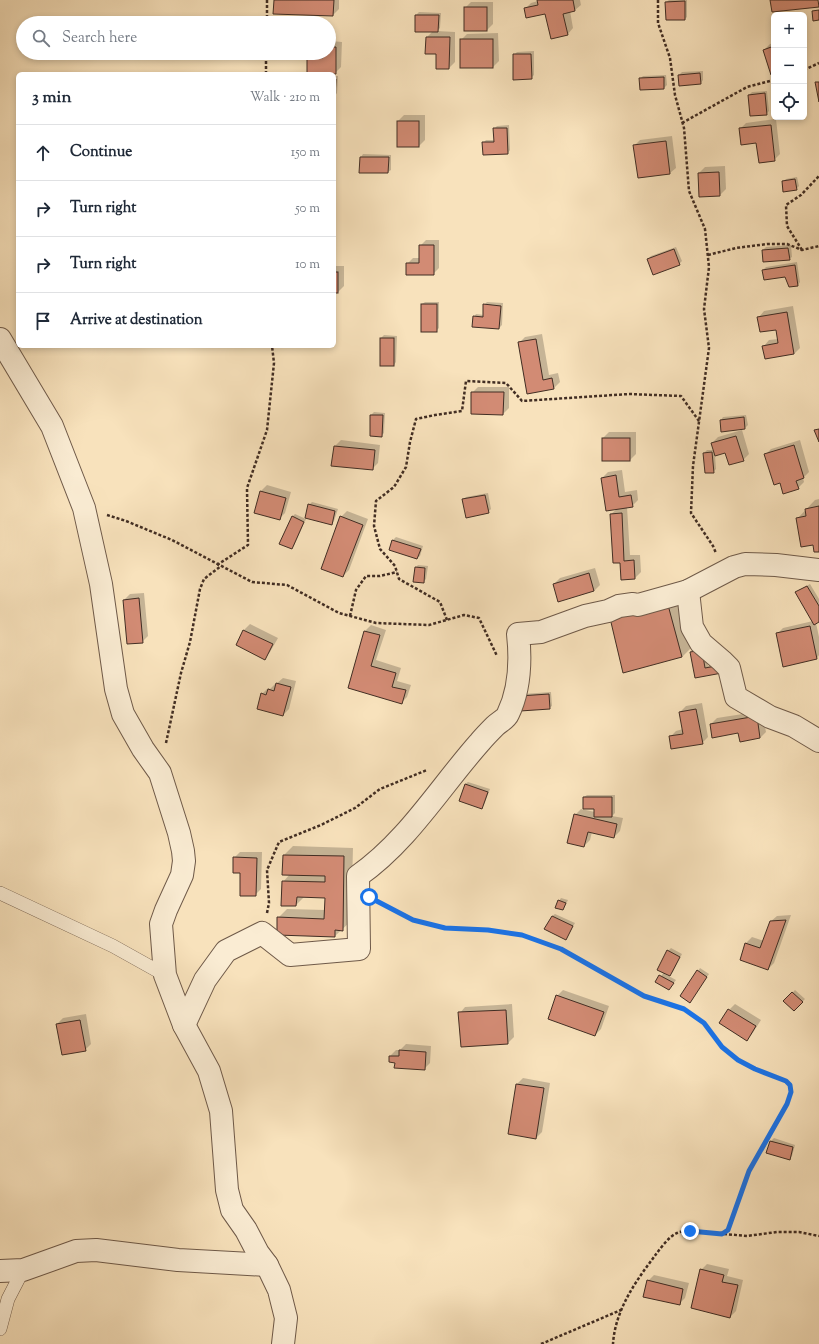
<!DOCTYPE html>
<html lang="en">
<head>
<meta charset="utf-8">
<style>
  :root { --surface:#fff; --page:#f2f2f3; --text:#1f2937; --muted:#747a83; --line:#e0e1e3 }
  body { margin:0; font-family:"Sorts Mill Goudy",serif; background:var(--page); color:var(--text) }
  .controls { position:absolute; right:12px; top:12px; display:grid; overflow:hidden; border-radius:6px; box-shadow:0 2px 6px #0003 }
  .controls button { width:36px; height:36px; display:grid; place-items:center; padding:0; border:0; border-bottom:1px solid var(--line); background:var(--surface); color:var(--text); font:20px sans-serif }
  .stop { position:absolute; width:12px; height:12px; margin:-9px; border:3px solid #1a73e8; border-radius:50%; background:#fff }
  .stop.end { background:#1a73e8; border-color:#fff; box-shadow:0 1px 4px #0008 }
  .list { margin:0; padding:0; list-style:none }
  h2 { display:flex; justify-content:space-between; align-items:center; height:52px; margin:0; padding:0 16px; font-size:17px }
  h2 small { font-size:13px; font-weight:400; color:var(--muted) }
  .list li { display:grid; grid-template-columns:26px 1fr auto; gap:12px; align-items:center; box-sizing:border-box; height:56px; padding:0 16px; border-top:1px solid var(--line) }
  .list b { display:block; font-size:15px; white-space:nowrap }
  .list em { font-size:13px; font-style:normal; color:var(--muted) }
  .icon { flex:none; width:22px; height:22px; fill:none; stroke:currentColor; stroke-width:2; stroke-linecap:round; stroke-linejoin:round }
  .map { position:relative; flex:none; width:819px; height:1344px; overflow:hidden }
  .search { position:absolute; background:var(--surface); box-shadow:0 2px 6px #0003; left:16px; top:16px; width:320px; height:44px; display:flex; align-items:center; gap:10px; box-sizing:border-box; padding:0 14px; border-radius:22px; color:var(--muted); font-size:15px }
  .panel { position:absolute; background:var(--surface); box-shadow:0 2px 6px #0003; left:16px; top:72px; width:320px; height:276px; border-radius:6px }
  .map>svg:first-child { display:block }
  .shadow { fill:#0003 }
  .building { fill:#d28b74; stroke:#412d23 }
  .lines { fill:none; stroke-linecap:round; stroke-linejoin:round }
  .service-casing { stroke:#6f5a49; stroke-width:14 }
  .minor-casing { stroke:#6f5a49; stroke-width:24 }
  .path { stroke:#412d23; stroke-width:2.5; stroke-dasharray:3 2; stroke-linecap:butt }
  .service { stroke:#faecd3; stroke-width:13 }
  .minor { stroke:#faecd3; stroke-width:22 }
  .route { stroke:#1a73e8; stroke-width:5 }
</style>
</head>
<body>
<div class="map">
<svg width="819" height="1344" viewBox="0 0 819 1344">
  <rect width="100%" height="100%" fill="#f8e2bc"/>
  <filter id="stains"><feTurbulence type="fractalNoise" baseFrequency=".005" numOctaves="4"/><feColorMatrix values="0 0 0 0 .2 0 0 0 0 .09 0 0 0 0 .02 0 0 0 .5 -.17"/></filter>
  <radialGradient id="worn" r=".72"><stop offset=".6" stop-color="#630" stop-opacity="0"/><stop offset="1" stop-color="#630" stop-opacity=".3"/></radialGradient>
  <!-- shadow -->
  <g class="shadow">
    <polygon points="275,0 339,0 339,9 333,15"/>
    <polygon points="538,0 580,0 581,5 575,10 570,11 573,28 568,34 546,13 525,9 531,3 538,1"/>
    <polygon points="669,0 687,0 687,17 685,19 666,2"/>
    <polygon points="471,2 493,2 493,24 487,30 465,8"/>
    <polygon points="419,12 441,13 440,28 437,31 455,32 455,62 449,68 427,37 433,31 416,15"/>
    <polygon points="498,33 499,61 493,67 461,67 461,40 467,34"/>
    <polygon points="331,41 342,42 341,67 335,73 308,58 312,53 329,53 329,43"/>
    <polygon points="774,43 774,73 764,50 770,44"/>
    <polygon points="534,51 534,75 531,78 514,55 517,52"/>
    <polygon points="804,51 806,58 804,61"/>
    <polygon points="703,71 703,80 701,83 679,75 682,72"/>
    <polygon points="666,75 667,85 664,88 640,79 643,76"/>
    <polygon points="334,76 338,76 337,93 335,96"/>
    <polygon points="767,91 769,111 766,114 749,95 752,92"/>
    <polygon points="404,115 425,115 425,140 419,146 398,121"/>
    <polygon points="776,119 780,154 774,160 757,142 740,129 746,123"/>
    <polygon points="509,125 510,150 508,153 483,143 486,140 495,140 494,129 497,126"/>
    <polygon points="672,136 676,168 670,173 638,177 634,146 640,140"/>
    <polygon points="363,154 391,155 391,170 388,172 361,157"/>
    <polygon points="725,166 726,189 720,195 699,173 705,167"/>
    <polygon points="797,177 799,186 796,189 783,182 786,179"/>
    <polygon points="426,240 439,240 439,268 433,274 407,264 413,258 420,258 420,246"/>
    <polygon points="791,245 792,257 789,259 763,250 766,247"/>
    <polygon points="676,247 682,261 679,264 648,259 651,256"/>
    <polygon points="797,262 800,282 798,285 786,276 763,270 766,267"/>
    <polygon points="334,266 344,266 344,286 338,292 334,292"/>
    <polygon points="425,302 439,302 439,328 436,331 422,304"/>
    <polygon points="487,302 503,303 502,325 499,328 474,317 476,314 484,315 484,305"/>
    <polygon points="793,306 800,348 794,354 764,346 769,340 778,339 777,328 759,317 764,311"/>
    <polygon points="542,334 549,375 558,373 560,382 554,388 527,392 519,343 525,337"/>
    <polygon points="384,335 397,336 396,362 394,365 381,338"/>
    <polygon points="478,387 509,387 509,408 503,414 472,393"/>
    <polygon points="374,412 385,413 384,433 381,436 371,435 371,415"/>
    <polygon points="746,415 748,425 745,428 721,420 723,417"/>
    <polygon points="742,430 749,454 743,460 726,452 715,455 716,469 713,472 704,453 707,450 714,450 712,443 718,437"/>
    <polygon points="609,432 636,432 636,454 630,460 603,460 603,438"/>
    <polygon points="341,440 380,445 378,463 372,469 335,446"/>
    <polygon points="800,440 809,472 803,478 804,482 798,488 765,455 771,449"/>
    <polygon points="622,470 625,492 637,490 638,500 632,506 627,507 630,555 640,555 641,572 635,578 621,562 611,514 617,509 602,478 608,472"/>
    <polygon points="267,485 291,492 285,513 279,519 261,491"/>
    <polygon points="488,493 491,509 488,512 463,500 466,497"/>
    <polygon points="819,499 819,551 797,519 815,500"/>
    <polygon points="312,502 338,509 334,521 332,524 309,505"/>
    <polygon points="347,511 368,519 349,570 343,576 341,517"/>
    <polygon points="295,514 306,519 294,546 291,548 292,517"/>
    <polygon points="396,537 423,546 420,556 417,558 390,549 393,540"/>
    <polygon points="418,565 428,566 426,579 423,582 416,567"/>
    <polygon points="595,568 600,585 594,591 559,600 554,584 560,578"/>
    <polygon points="810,584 819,599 819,621 816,623 819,637 819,655 817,658 777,634 783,628 813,621 799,590"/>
    <polygon points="144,593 148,636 142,642 124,600 130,594"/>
    <polygon points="677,596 691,648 682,657 611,618"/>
    <polygon points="250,624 278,638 270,652 265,658 237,645 244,630"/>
    <polygon points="371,625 386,630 376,660 401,668 397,681 411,685 407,697 401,703 349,687 365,631"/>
    <polygon points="704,648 708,666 724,663 695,677 691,653 694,650"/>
    <polygon points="283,678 296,681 289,709 283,715 262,694 268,688 270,689 275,684 276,684"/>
    <polygon points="551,692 552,706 549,708 523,694"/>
    <polygon points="702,703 708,737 702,743 670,737 676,731 683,729 680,712 686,706"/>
    <polygon points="762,711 766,732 760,738 711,724 717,718"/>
    <polygon points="468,782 490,789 484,805 482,808 465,784"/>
    <polygon points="587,795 615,795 615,813 612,816 623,818 620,831 614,837 592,832 590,840 584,846 575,815 581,809 595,812 595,808 584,797"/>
    <polygon points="293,846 353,848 351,921 335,936 278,918 287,909 326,910 326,897 305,896 296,905 283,882 290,874 284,855"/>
    <polygon points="240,852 262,852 261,889 255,895 234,858"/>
    <polygon points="561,898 568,900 565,906 562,909 559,901"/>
    <polygon points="555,914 575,923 566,939 552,916"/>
    <polygon points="791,915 774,963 768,969 741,959 746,943 752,937 764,941 770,922 777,916"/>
    <polygon points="671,948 682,954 673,972 670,975 666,973 665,974 676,980 669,989 657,982 664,972 668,951"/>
    <polygon points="700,968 709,974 690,1001 698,971"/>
    <polygon points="563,990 609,1006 601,1029 595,1035 557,996"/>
    <polygon points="795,990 805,999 794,1010 785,1001"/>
    <polygon points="512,1004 514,1037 508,1043 460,1013 465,1007"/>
    <polygon points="735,1004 761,1020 752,1034 747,1039 729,1010"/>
    <polygon points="86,1014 91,1044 85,1050 57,1024 63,1018"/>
    <polygon points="406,1044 431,1046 430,1063 424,1069 396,1062 390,1056 396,1050 400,1050"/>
    <polygon points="523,1078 550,1083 542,1132 536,1138 517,1084"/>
    <polygon points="774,1138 795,1145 792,1156 789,1159 767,1153 771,1141"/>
    <polygon points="707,1264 729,1269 727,1276 743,1280 736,1311 730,1317 701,1270"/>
    <polygon points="654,1275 689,1283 685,1298 679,1304 648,1281"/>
  </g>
  <!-- building -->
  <g class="building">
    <polygon points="274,0 334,0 333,16 273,14"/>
    <polygon points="537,0 573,0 575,11 563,14 568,35 551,39 545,14 526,18 524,8 538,5"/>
    <polygon points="770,0 818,0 819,7 772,12"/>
    <polygon points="685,1 685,20 666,20 665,2"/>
    <rect x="464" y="7" width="23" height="24"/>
    <polygon points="819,10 819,20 813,21 812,11"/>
    <polygon points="415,15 439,15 438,32 415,32"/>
    <polygon points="426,37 450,37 449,69 436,69 436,54 425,54"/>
    <rect x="460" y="39" width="33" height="29"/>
    <polygon points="774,46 774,74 771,75 763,50"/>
    <polygon points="329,47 336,47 336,74 307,73 307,57 323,58 323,53 329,53"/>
    <polygon points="513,54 531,54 532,79 513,80"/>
    <polygon points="700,73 701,84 679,86 678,75"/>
    <polygon points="664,77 664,89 640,90 639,78"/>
    <polygon points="334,78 336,79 335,97 334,97"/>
    <polygon points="815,82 819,82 819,102"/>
    <polygon points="765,93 767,115 750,116 748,95"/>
    <rect x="397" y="121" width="22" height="26"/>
    <polygon points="771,125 775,161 759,163 756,143 741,145 739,128"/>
    <polygon points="493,128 507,128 508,154 483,155 482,142 494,142"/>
    <polygon points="666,141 670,174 638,178 633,145"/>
    <polygon points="360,157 389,157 388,173 359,173"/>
    <polygon points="719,172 720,196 699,197 698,173"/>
    <polygon points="795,179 797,190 783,192 782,181"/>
    <polygon points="419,245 434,245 434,275 406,275 406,263 419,263"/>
    <polygon points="788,248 790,260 763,262 762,250"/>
    <polygon points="674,249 680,265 653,275 647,259"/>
    <polygon points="795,265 798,286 789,287 785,277 764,280 762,270"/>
    <rect x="334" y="272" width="4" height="21"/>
    <rect x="421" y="304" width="16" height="28"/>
    <polygon points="483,304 501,306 499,329 472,327 473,316 483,317"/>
    <polygon points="787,312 794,354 765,359 762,346 778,343 776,330 760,332 757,317"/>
    <rect x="380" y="338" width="14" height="28"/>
    <polygon points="536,339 543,380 552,378 554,389 527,394 518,342"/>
    <polygon points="471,392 504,392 503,415 471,414"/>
    <polygon points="370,415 383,415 382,437 370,436"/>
    <polygon points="744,417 745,429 721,432 720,420"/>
    <polygon points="819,429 819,442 814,430"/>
    <polygon points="736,436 744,461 729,465 725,453 715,456 711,443"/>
    <rect x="602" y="438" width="28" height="23"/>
    <polygon points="794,445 804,478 796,481 799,489 783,494 780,483 774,485 764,454"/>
    <polygon points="334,446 375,450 373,470 331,466"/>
    <polygon points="712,452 714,473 705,473 703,453"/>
    <polygon points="616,475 619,497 631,495 633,507 606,511 601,478"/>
    <polygon points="260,491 286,498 280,520 254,513"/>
    <polygon points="485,495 489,513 466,518 462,499"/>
    <polygon points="308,504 335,511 332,525 305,518"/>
    <polygon points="819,506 819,552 814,552 813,545 801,547 796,518 806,516 805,509"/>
    <polygon points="622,513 624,561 634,560 635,579 621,580 620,563 613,563 610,514"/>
    <polygon points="292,516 304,522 292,549 279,544"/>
    <polygon points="340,516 363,525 343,577 321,569"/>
    <polygon points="392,540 421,549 417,559 389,550"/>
    <polygon points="415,567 425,568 424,583 413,582"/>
    <polygon points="589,573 594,591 558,602 553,584"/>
    <polygon points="807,586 819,606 819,622 814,625 795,592"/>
    <polygon points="139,598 143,643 127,644 123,600"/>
    <polygon points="668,605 682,657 623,673 610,618"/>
    <polygon points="810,626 817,659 783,667 776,633"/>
    <polygon points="243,630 273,644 265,660 236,645"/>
    <polygon points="364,631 380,635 371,666 396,673 392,687 406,690 402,704 348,688"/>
    <polygon points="702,650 705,668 721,665 722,673 695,678 690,652"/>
    <polygon points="276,683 291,687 283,716 257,709 261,693 266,695 268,689 274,691"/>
    <polygon points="549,694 550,709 520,711 519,696"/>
    <polygon points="696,709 703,744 671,749 669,736 683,734 679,712"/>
    <polygon points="757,716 760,738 740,742 738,733 712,738 710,724"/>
    <polygon points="465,784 488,792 482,809 459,801"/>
    <polygon points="583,797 612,797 612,817 594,817 594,809 583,809"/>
    <polygon points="574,814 617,824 614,838 588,832 584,847 567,843"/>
    <polygon points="283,855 344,856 343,931 335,930 335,937 277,935 277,917 324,919 325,898 297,897 296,906 281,906 282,881 325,882 325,876 282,875"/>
    <polygon points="233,857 257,858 256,896 240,896 240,873 233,873"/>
    <polygon points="558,900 566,903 563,910 555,908"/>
    <polygon points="552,916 573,926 566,940 544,929"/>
    <polygon points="786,920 768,970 740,960 745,943 760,948 770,921"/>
    <polygon points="667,950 680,957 670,976 657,970"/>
    <polygon points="697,970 707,977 690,1003 680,996"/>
    <polygon points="659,975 674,983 669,990 655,982"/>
    <polygon points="792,992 803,1002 794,1011 783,1001"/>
    <polygon points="556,995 604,1012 595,1036 548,1019"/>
    <polygon points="728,1009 756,1026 747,1041 719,1023"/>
    <polygon points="506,1010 508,1044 461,1047 458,1012"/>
    <polygon points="80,1020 86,1051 62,1055 56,1024"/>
    <polygon points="399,1050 426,1052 425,1070 394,1068 395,1063 389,1062 389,1056 399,1056"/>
    <polygon points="516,1084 544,1088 536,1139 508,1134"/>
    <polygon points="770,1141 793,1147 790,1160 766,1153"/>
    <polygon points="700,1269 724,1275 722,1282 738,1285 730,1318 691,1308"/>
    <polygon points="647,1280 683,1289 680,1305 643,1297"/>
  </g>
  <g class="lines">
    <!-- service casing -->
    <g class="service-casing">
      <g id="service">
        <polyline points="0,893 113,946 165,975"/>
        <polyline points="0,1329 8,1299 23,1270"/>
      </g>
    </g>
    <!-- minor casing -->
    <g class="minor-casing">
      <g id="minor">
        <polyline points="0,339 52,426 84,508 101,584 116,689 123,714 143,749 160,773 179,833 183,851 184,861 182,875 166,910 161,924 165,975 184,1025 209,1071 221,1111 227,1190 232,1210 246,1230 258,1253 267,1265 279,1290 286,1318 283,1344"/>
        <polyline points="688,591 692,627 701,643 722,661 729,668 736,697 770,717 794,726 819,741"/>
        <path d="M184,1025L205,980L226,951L262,933L290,955L359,949L358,876C408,841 440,787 480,742C485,736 490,731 495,726C499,722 506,719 508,714C520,689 521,661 518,634L541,632L585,616L608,611L619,606L633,604L638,605L688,591L734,567L745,564L776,565L819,570"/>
        <polyline points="0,1271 23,1270 76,1251 96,1250 178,1260 267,1265"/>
      </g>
    </g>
    <!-- path -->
    <g class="path">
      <polyline points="267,0 267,23"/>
      <polyline points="658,0 658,23 670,58 675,95 684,128 689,191 705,229 709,267 704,309 709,348 693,466 691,513 713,546 716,553"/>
      <polyline points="804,70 819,63"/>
      <polyline points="266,74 266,53"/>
      <polyline points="682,123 747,87 774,80"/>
      <polyline points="802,250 787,226 786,205 801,195 819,176"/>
      <polyline points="708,255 736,248 767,244 787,244 802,250 819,246"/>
      <polyline points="107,515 126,521 172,540 252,582 287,585 339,613 376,623 429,625 464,615 479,618 497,656"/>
      <polyline points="217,565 248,545 247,488 267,430 274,363 272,346"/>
      <polyline points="350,616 356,590 366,576 380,576 397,572"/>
      <polyline points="447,620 440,602 399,579 395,566 380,549 374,526 376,501 394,487 406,467 410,442 416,419 435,415 462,411 466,381 506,383 522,401 629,394 681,396 699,421"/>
      <polyline points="166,743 181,673 190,642 200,589 204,579 221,566"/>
      <path d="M380,903L413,920L445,928L488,930L522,935L561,949L644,996L684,1009L704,1023L722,1047L737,1060L755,1069L786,1081L790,1085L791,1092L787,1104L749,1171L728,1230C718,1239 691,1227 677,1233C668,1237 660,1249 654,1257C635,1282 615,1311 613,1344"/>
      <polyline points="267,913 269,903 267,870 279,842 321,825 355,808 380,789 427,770"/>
      <polyline points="724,1234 747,1236 777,1232 799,1232 819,1236"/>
      <polyline points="541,1344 621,1310"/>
    </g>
    <!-- service -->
    <use href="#service" class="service"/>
    <!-- minor -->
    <use href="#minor" class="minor"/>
  </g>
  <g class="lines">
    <!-- route -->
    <polyline class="route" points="369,897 413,920 445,928 488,930 522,935 561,949 644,996 684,1009 704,1023 722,1047 738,1060 755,1069 786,1081 790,1085 791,1092 787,1104 749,1171 728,1230 722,1234 690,1231"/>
  </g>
  <rect width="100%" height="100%" filter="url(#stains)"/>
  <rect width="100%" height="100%" fill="url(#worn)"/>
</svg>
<div class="controls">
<button>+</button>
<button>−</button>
<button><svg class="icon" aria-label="locate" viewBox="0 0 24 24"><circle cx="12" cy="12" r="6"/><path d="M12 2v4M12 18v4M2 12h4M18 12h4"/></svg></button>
</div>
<div class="stop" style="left:369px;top:897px"></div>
<div class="stop end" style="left:690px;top:1231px"></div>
<div class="search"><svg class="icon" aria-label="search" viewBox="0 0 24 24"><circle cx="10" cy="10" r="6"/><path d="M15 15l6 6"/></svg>Search here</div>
<section class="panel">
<h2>3 min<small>Walk · 210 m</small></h2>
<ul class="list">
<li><svg class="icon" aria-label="ahead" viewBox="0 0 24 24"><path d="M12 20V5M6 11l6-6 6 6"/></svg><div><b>Continue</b></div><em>150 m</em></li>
<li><svg class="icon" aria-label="right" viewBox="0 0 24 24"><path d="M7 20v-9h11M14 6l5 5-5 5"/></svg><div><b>Turn right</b></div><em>50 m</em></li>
<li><svg class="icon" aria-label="right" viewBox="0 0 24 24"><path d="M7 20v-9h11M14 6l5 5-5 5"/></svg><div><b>Turn right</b></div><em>10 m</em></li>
<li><svg class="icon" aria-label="arrive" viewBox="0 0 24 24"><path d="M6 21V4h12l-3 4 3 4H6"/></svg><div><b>Arrive at destination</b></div></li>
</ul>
</section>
</div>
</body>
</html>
